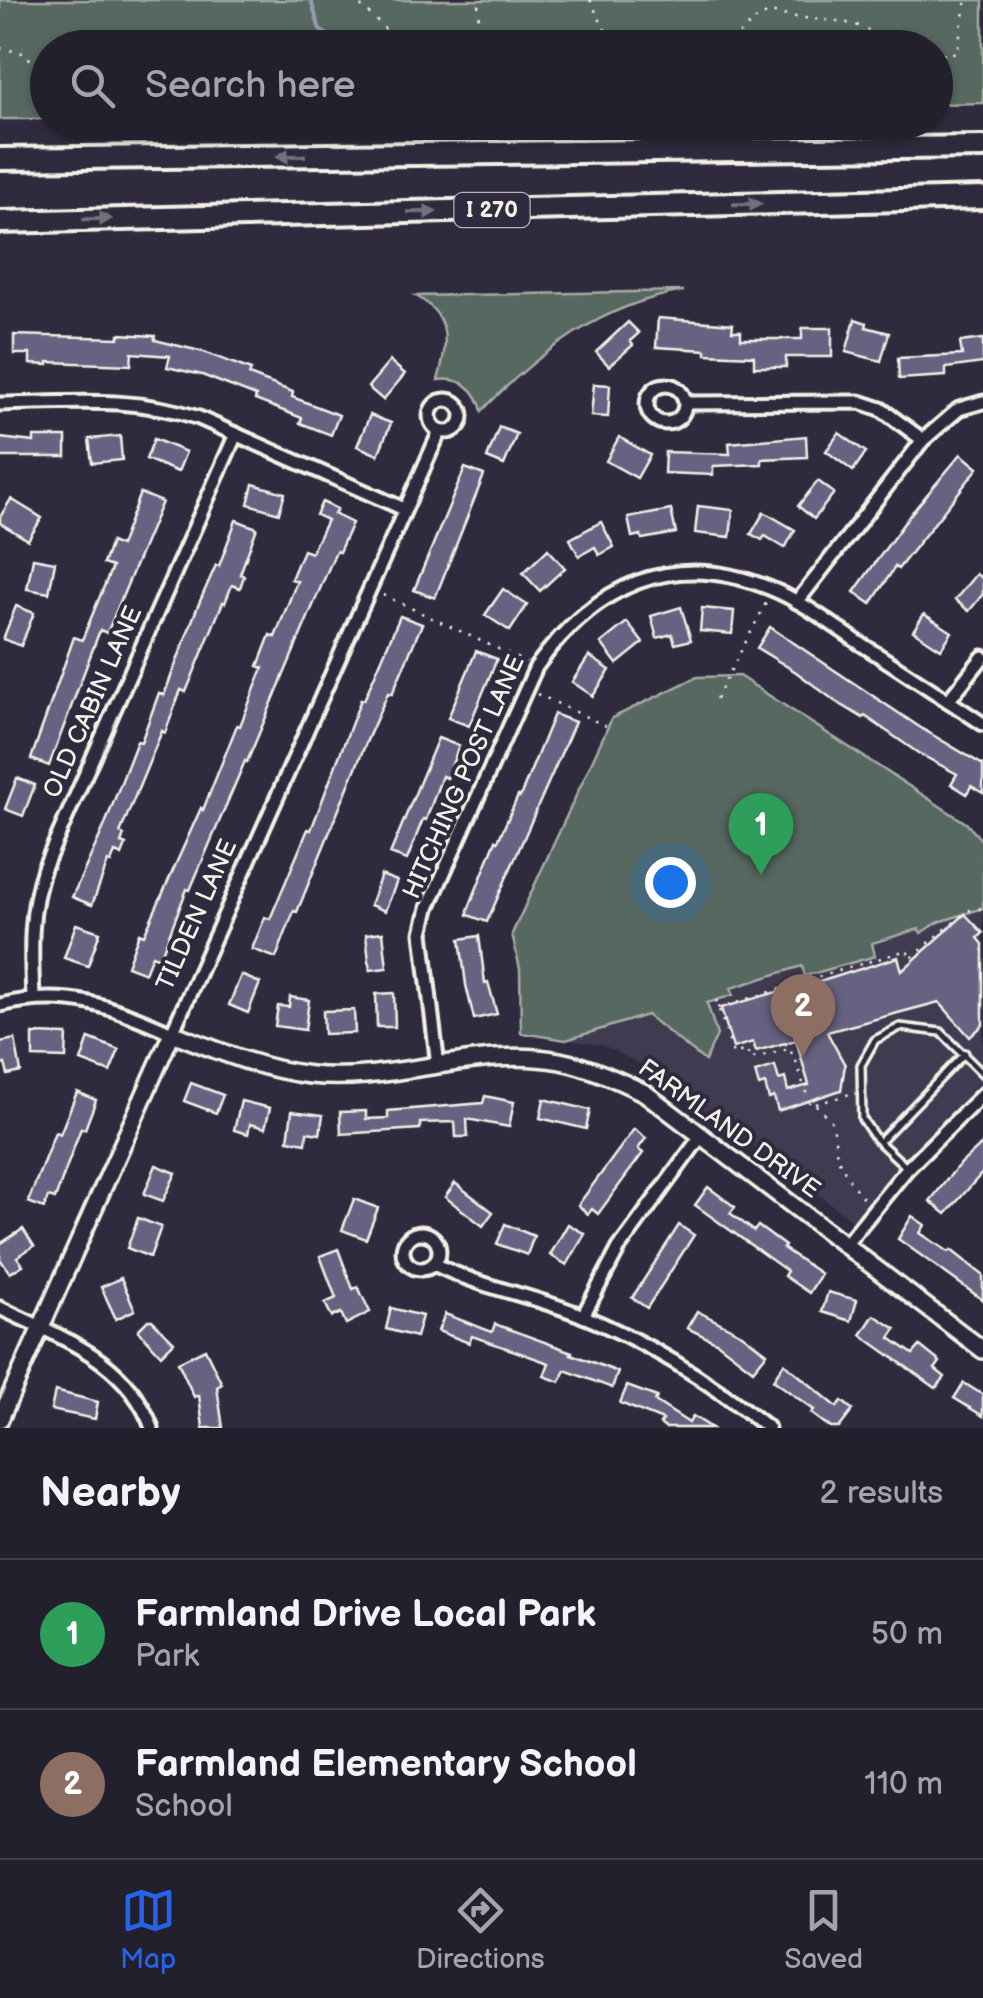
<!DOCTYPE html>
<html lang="en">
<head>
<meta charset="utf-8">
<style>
  :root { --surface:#23202e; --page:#2b2836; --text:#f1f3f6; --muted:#a3a3aa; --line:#403e4a; --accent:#2563eb }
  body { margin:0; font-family:"Balsamiq Sans",sans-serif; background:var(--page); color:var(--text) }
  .you { position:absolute; left:670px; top:882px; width:35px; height:35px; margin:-25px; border:8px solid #fff; border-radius:50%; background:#1a73e8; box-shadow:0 0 0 15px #1a73e833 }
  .badge { display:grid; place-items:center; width:65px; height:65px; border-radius:50%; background:var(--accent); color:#fff; font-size:32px; font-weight:700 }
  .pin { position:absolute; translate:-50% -82px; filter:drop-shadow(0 2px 5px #0008) }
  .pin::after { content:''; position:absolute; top:52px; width:35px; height:30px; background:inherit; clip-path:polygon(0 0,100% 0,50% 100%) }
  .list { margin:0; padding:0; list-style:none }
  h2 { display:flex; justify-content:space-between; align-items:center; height:130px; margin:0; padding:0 40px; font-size:42px }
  h2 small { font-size:32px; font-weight:400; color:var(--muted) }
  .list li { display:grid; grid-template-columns:65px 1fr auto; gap:30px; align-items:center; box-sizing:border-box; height:150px; padding:0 40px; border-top:2px solid var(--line) }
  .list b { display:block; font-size:38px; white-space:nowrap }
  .list p { margin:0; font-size:32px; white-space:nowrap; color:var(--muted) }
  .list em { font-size:32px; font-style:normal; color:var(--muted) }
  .icon { flex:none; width:55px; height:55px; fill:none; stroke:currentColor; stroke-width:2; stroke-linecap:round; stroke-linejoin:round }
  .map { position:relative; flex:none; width:983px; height:1428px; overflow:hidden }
  .search { position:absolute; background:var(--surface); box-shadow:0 2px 8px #0004; left:30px; right:30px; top:30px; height:110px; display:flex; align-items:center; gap:25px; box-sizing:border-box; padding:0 35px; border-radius:55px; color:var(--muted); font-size:38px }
  .sheet { height:430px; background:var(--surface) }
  nav { display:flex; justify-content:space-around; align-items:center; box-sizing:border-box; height:140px; border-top:2px solid var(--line); background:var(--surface); font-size:28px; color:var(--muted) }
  nav a { display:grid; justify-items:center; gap:5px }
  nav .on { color:var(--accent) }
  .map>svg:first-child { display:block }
  .built { fill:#3f3b51 }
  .green { fill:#566860; stroke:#a5aca4; stroke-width:2.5 }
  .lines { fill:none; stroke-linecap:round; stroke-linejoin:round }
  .stream { stroke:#929ea7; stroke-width:4 }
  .building { fill:#656381; stroke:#f4f1e8; stroke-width:2.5 }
  .lane-casing { stroke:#f4f1e8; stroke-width:12 }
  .street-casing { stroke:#f4f1e8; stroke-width:19 }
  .secondary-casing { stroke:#f4f1e8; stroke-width:22 }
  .highway-casing { stroke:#f4f1e8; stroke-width:28 }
  .path { stroke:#f4f1e8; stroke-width:2.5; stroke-dasharray:2.5 8; stroke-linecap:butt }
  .lane { stroke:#2f2a3d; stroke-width:5 }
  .street { stroke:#2f2a3d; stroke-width:11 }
  .secondary { stroke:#2f2a3d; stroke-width:15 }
  .highway { stroke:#2f2a3d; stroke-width:20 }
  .oneway { fill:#747079 }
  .labels { text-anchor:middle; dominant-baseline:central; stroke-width:8; stroke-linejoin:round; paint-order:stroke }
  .shield { fill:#2f2a3d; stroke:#b9b5b5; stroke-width:2.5 }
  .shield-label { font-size:22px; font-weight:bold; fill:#f4f1e8 }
  .street-label { font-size:25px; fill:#f4f1e8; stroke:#2f2a3d }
</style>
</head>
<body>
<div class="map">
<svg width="983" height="1428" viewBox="0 0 983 1428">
  <rect width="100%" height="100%" fill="#2f2a3d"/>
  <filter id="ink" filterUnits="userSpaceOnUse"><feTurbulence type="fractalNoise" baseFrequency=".01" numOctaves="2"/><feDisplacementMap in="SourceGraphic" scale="20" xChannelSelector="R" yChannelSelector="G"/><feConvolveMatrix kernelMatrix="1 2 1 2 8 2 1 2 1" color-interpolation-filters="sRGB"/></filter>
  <g filter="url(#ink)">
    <!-- built -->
    <polygon class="built" points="983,908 983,1078 852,1220 645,1066 602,1045 564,1040"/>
    <!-- green -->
    <g class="green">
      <polygon points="0,0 983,0 983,103 936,104 936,48 48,48 47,119 0,119"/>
      <path d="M684,291C603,304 538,352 482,411C477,389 462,377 438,380C448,345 452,316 416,296Z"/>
      <polygon points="739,676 966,823 983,842 983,908 939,922 921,933 919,929 872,943 875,956 805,976 802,966 731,988 733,995 707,1003 717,1035 705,1061 647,1015 566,1040 521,1033 520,969 512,934 612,718 697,677"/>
    </g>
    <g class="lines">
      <!-- stream -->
      <polyline class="stream" points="311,0 320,30 334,39 336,48"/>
    </g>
    <!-- building -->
    <g class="building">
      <polygon points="658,318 733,324 732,331 741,331 741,339 802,339 802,328 832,328 832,357 786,357 786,367 754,367 754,356 706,354 706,350 656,347"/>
      <polygon points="855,319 867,323 866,327 889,333 881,361 846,352"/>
      <polygon points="628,322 639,333 630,341 633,345 609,366 596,352"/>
      <polygon points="119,334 155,336 155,340 204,352 251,370 249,375 293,392 292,397 339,415 331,435 300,423 302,418 255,400 256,396 202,375 167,367 170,356 132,353 131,365 48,362 48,365 30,364 30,354 14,354 14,335 119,338"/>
      <polygon points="983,339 983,363 946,368 946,376 899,379 898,358 962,355 960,342"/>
      <polygon points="390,361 405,374 383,400 368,387"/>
      <polygon points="594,384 610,385 608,417 591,416"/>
      <polygon points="370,415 391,423 378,455 357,446"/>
      <polygon points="499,427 517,434 504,465 487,458"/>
      <polygon points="839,433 866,452 853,471 826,451"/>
      <polygon points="120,436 122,460 92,463 89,439"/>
      <polygon points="806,436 807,457 762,459 762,464 713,466 713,475 664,473 665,452 730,454 729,443"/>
      <polygon points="34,437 66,437 66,457 0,457 0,438 34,442"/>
      <polygon points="619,437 650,455 637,478 606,461"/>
      <polygon points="154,439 186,452 178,472 146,459"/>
      <polygon points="961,454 978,468 898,569 895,567 871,604 854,592 909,516"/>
      <polygon points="465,468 484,475 435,598 414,590"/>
      <polygon points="818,481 834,493 814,519 798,506"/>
      <polygon points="253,484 285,493 279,513 248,504"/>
      <polygon points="140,493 162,502 107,633 100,630 49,766 31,759 74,637 82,640 112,567 103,564 111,542 120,546"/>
      <polygon points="11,499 42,518 28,540 0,523 0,517"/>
      <polygon points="322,502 337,509 334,514 352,523 339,552 336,551 247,762 245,761 190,890 187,889 160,958 152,955 145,973 127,966 139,933 144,935 201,808 203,810 237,725 240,726 263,668 258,666 270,635 275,637 297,581 291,579 303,550 311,553 327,520 316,515"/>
      <polygon points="698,506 733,510 730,537 695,533"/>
      <polygon points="671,510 676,533 642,539 641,535 632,537 628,518"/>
      <polygon points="764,512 795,530 785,548 765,536 762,540 751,534"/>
      <polygon points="236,520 257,528 240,574 244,576 240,588 232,585 225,603 223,602 186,692 181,690 165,733 162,731 120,833 124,835 121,843 126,845 122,855 115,852 111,863 108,862 92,905 72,897 104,827 137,741 141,742 159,693 164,695 197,608 216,565 219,566"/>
      <polygon points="601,522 614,547 599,555 595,547 579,556 570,539"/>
      <polygon points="548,549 565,568 540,591 523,573"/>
      <polygon points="33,558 55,562 49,593 27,589"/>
      <polygon points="976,574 983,579 983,594 969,611 955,600"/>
      <polygon points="503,589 527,605 510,631 485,615"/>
      <polygon points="16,606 34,613 21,646 3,639"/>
      <polygon points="681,607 691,640 675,644 672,634 657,638 651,616"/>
      <polygon points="702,608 734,611 732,634 700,631"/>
      <polygon points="924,614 952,632 941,649 913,631"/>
      <polygon points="400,616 422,624 392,694 388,693 368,738 297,912 294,911 276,958 252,949 265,917 270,919 308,829 311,830 361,699 364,700"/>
      <polygon points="627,622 643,643 617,664 601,643"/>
      <polygon points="770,627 921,728 983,765 983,793 971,786 967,794 951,784 957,774 918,753 865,716 863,718 835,701 796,672 757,648"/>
      <polygon points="476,651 497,659 469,726 448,718"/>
      <polygon points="589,656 610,670 593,696 572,682"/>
      <polygon points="554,714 575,722 487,922 468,915 468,910 496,840 498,841 518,796 520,797"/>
      <polygon points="438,738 459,746 447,778 442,776 426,820 423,819 407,860 390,854"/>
      <polygon points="17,778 35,785 23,816 5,809"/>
      <polygon points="381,875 397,881 385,911 370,905"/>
      <polygon points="965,914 983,933 978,938 983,944 983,1025 970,1037 939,1002 827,1032 845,1065 841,1090 778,1111 774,1097 769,1099 765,1084 759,1086 755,1072 775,1066 779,1080 785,1078 788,1091 809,1085 796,1040 756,1051 753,1042 733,1048 721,1008 784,990 785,993 898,957 902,971"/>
      <polygon points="76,924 100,932 88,966 64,958"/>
      <polygon points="383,932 387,968 370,970 366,934"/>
      <polygon points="479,936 485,983 488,982 497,1014 474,1019 466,985 460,939"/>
      <polygon points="241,975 260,983 248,1013 229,1005"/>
      <polygon points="394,993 395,1027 377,1027 376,994"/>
      <polygon points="290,997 309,1000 305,1030 275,1026 278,1006 289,1007"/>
      <polygon points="354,1010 355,1033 324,1034 323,1011"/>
      <polygon points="33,1034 67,1035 66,1058 33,1057"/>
      <polygon points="89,1038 119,1050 110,1072 81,1061"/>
      <polygon points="15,1039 21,1072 8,1075 5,1064 0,1065 0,1042"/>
      <polygon points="191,1083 223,1095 216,1113 184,1101"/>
      <polygon points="77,1092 96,1100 85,1129 81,1128 55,1199 48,1197 44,1208 28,1202 55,1132 60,1134"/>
      <polygon points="485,1096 514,1102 509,1127 467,1119 468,1137 456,1137 455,1122 420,1123 420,1129 341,1134 340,1112 366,1111 366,1119 388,1118 388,1111 483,1103"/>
      <polygon points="544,1099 590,1110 586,1129 540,1118"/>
      <polygon points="241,1101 270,1108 265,1128 250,1124 248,1134 234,1130"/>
      <polygon points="292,1111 323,1115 320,1134 307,1132 306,1143 288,1140"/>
      <polygon points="634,1129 646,1138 638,1149 643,1153 598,1214 592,1209 588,1214 578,1205"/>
      <polygon points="983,1143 983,1172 946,1214 930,1201 957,1167"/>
      <polygon points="156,1165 176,1173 163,1201 144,1194"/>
      <polygon points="455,1183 493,1212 483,1226 445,1197"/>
      <polygon points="708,1187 735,1207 730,1213 754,1231 758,1226 785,1246 783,1248 821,1274 809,1293 784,1276 787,1271 695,1205"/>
      <polygon points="354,1199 378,1208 366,1239 342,1230"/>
      <polygon points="912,1216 925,1225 920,1233 949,1252 951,1250 983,1275 983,1300 898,1239"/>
      <polygon points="138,1218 161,1227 150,1257 127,1248"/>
      <polygon points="505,1224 534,1236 527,1255 497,1244"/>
      <polygon points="568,1224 585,1234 567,1265 550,1255"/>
      <polygon points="679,1225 694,1235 647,1308 632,1298"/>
      <polygon points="23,1229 34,1246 17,1257 23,1265 10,1273 0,1259 0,1244"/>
      <polygon points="338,1249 353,1289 358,1287 370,1312 346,1324 341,1313 332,1317 325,1303 336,1298 320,1256"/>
      <polygon points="121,1278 135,1310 116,1319 101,1287"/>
      <polygon points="828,1292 857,1300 851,1321 822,1312"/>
      <polygon points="391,1308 422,1316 416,1337 386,1329"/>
      <polygon points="697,1311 742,1334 767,1353 753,1370 718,1343 687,1328"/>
      <polygon points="445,1314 492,1332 495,1324 572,1352 571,1354 618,1372 612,1388 565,1370 560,1382 544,1376 549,1363 472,1336 469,1343 438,1331"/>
      <polygon points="874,1315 896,1329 890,1338 913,1354 920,1346 940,1362 935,1369 945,1377 936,1388 861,1335"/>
      <polygon points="148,1320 152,1320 174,1342 161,1355 138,1330"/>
      <polygon points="205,1349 222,1384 217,1387 223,1428 203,1428 199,1395 194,1397 178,1362"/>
      <polygon points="784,1363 837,1407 842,1401 853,1410 839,1428 831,1428 811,1413 814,1410 773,1380"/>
      <polygon points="964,1383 983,1395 983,1416 954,1398"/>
      <polygon points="627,1386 657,1397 655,1401 689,1423 693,1416 712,1428 665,1428 660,1424 663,1420 620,1403"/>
      <polygon points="55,1391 98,1402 95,1419 51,1410"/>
    </g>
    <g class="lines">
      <!-- lane casing -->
      <g class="lane-casing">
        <g id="lane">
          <polyline points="880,1141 965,1053"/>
          <polyline points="905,1166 876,1139 862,1119 861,1065 875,1040 900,1027 941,1032 983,1074"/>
        </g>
      </g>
      <!-- street casing -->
      <g class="street-casing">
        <g id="street">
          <circle cx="666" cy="404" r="19"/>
          <circle cx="446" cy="416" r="16"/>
          <polyline points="685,403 860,402 881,409 923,440"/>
          <path d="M0,404C68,403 134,396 199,418L404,509"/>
          <polyline points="797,602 923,440 959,409 983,402"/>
          <polyline points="948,701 983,657"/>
          <path d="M33,997C31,952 29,912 44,868L236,434"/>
          <path d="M0,1005C66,989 113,1006 172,1033L440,431"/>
          <path d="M438,1066L422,933L428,908L536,667C594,586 671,548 769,588C802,601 831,624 861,644C902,670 942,697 983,724"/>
          <circle cx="421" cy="1251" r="18"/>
          <polyline points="845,1245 907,1169 983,1094"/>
          <path d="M434,1264C480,1287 530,1295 578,1314C646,1341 711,1382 768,1428"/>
          <path d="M0,1308C61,1338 127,1359 152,1428"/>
          <polyline points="583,1316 619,1248 701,1136"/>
        </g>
      </g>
      <!-- secondary casing -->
      <g class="secondary-casing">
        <path id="secondary" d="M0,1419L172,1033C218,1051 261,1069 310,1075C393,1084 478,1045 560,1061C590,1067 618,1080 645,1093L983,1350"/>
      </g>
      <!-- highway casing -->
      <g class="highway-casing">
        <g id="highway">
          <polyline points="0,159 983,147"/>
          <polyline points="0,222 983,198"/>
        </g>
      </g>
      <!-- path -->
      <g class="path">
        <path d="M352,0C374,14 386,35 410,48"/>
        <polyline points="590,0 607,34 621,48"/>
        <polyline points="0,48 27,54 35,69 48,75"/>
        <polyline points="375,48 390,37"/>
        <polyline points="473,48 479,29 478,0"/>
        <path d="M723,48L758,18L771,12C800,21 831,17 859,26C875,31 884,45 902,48"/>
        <polyline points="906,48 920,43 935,44 944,55 957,52 966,0"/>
        <polyline points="383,595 526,662"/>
        <polyline points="537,694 608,727"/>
        <polyline points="716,699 766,603"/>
        <polyline points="716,1000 733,1054 747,1050 750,1059 788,1049"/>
        <polyline points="718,1008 907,950 910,959 967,911 979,908 983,912"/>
        <polyline points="785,1043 795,1058 810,1105 815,1104 833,1123 837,1157 851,1183 863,1198"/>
        <polyline points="816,1104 850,1094"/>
      </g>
      <!-- lane -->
      <use href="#lane" class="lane"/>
      <!-- street -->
      <use href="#street" class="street"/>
      <!-- secondary -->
      <use href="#secondary" class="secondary"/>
      <!-- highway -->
      <use href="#highway" class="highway"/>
    </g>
    <!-- one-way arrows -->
    <defs><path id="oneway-solid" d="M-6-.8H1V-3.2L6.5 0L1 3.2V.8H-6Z" transform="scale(2.5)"/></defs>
    <g class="oneway">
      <use href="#oneway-solid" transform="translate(291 156) rotate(179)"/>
      <use href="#oneway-solid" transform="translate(747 204) rotate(-1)"/>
      <use href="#oneway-solid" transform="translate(422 212) rotate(-1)"/>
      <use href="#oneway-solid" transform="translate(97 219) rotate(-1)"/>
    </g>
  </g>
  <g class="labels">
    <!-- shield labels -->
    <rect class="shield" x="454.5" y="193" width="75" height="34" rx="8"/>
    <g class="shield-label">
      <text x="492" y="210">I 270</text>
    </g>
    <!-- street labels -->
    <g class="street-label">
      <text transform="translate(93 702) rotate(-66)">OLD CABIN LANE</text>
      <text transform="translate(464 777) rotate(-66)">HITCHING POST LANE</text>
      <text transform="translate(197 915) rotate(-66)">TILDEN LANE</text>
      <text transform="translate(729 1129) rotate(36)">FARMLAND DRIVE</text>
    </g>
  </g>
</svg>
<div class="you"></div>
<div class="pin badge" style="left:761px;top:875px;background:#2e9e5b">1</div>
<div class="pin badge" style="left:803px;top:1056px;background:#8d6e63">2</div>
<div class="search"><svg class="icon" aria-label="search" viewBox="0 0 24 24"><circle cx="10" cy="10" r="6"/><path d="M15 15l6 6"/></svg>Search here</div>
</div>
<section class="sheet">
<h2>Nearby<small>2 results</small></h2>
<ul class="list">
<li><span class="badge" style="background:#2e9e5b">1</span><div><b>Farmland Drive Local Park</b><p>Park</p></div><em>50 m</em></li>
<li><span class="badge" style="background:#8d6e63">2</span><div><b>Farmland Elementary School</b><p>School</p></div><em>110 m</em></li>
</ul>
</section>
<nav>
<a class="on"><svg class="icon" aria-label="map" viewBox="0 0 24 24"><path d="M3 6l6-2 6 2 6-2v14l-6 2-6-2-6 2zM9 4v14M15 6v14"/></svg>Map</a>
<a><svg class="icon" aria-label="directions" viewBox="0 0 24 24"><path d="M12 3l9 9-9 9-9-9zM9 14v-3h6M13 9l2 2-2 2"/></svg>Directions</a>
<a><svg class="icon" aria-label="saved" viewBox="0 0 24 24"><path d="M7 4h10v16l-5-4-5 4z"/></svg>Saved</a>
</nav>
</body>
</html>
